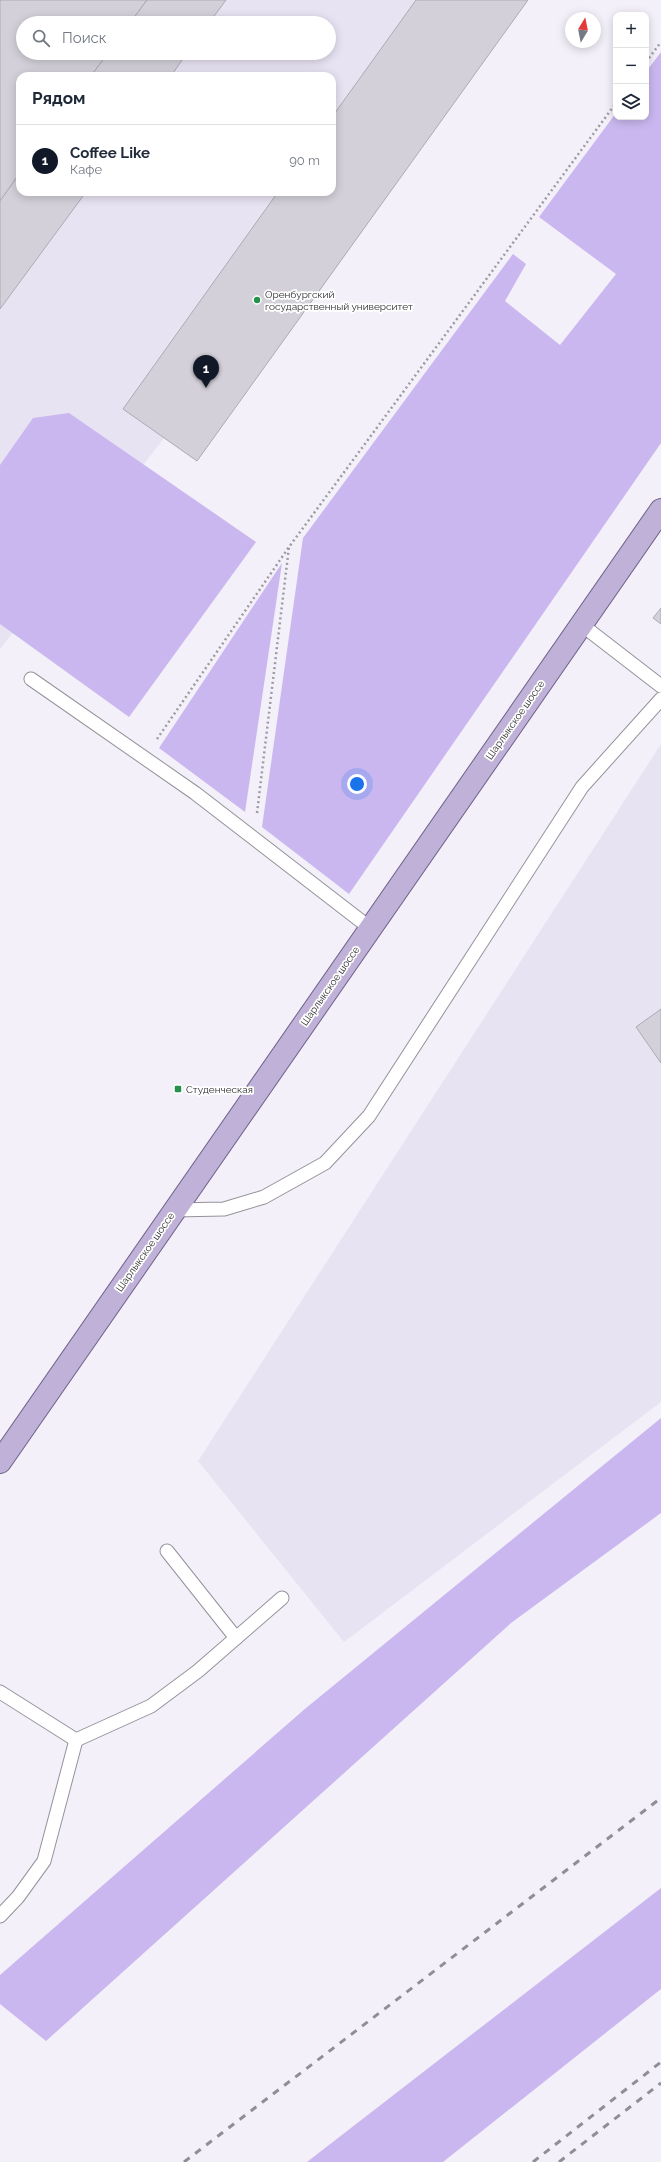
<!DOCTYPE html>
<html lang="ru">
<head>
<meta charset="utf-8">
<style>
  :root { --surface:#fff; --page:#f6f6f7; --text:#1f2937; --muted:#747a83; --line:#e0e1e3; --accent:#111827 }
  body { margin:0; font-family:Raleway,sans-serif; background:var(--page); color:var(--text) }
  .controls { position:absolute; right:12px; top:12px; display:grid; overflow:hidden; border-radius:8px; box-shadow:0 2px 10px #0003 }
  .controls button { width:36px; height:36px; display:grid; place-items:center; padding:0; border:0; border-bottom:1px solid var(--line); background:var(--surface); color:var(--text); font:20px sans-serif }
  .compass { position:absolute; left:565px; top:12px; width:36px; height:36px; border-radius:50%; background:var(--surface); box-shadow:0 2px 10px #0003; rotate:10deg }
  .you { position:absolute; left:357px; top:784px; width:14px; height:14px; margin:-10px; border:3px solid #fff; border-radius:50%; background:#1a73e8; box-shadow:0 0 0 6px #1a73e833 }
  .badge { display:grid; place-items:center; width:26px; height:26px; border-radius:50%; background:var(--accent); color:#fff; font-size:13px; font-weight:700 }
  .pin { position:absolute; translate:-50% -33px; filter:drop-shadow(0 1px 2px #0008) }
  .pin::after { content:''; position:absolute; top:21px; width:14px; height:12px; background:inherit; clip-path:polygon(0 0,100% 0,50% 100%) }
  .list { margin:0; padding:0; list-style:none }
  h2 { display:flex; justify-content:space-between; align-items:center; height:52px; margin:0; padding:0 16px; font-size:17px }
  h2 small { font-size:13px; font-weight:400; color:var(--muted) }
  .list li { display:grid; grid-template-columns:26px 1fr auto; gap:12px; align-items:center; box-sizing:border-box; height:72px; padding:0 16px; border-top:1px solid var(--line) }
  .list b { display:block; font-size:15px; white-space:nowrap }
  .list p { margin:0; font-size:13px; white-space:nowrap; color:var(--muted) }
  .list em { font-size:13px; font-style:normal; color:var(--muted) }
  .icon { flex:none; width:22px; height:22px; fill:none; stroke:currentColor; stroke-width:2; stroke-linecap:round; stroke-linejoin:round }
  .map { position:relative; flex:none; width:661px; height:2162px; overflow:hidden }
  .search { position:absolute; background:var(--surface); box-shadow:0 2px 10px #0003; left:16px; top:16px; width:320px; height:44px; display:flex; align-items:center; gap:10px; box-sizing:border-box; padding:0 14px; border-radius:22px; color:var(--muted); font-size:15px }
  .panel { position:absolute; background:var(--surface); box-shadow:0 2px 10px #0003; left:16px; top:72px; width:320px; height:124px; border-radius:12px }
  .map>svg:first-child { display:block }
  .built { fill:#e8e3f3; fill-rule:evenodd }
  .green { fill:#cab7ef }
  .building { fill:#d3d0d9; stroke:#acaab2 }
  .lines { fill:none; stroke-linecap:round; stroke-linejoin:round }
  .service-casing { stroke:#94929a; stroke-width:15 }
  .primary-casing { stroke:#70618b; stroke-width:24 }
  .path { stroke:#9d9ba1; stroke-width:2.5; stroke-dasharray:2 3; stroke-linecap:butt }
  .service { stroke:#fff; stroke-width:13 }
  .primary { stroke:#bfb1d7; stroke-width:22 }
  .rail { stroke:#908e94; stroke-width:3; stroke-dasharray:7 7; stroke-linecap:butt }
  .poi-dot { fill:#25924b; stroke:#fff; stroke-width:1.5 }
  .labels { text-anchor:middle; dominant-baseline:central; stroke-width:3.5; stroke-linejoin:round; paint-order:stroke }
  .poi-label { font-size:10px; fill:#2e2d30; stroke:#fff; text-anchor:start }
  .street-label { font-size:10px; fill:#2e2d30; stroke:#fff }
</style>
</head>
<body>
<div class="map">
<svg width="661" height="2162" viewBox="0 0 661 2162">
  <rect width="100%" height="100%" fill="#f3f0f9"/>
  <!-- built -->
  <g class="built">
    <path d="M0,0H505L0,649ZM23,23H329V53H23ZM20,76H332V192H20Z"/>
    <polygon points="661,744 661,1402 344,1642 198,1461"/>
  </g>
  <!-- green -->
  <g class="green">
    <polygon points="661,52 661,443 349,894 262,827 303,538 513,254 526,264 505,301 560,345 616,274 539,217 616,113 616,117 646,117 646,72"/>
    <polygon points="69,413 256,542 129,717 0,624 0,465 33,418"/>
    <polygon points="282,563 245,812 159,748"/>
    <polygon points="661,1418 661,1513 511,1623 46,2041 0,2004 0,1975 306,1708"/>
    <polygon points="661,1888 661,1989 443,2162 307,2162"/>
  </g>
  <!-- building -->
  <g class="building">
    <polygon points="0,0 147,0 130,23 23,23 23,53 108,53 91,76 20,76 20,173 0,201"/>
    <polygon points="147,0 226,0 209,23 130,23"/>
    <polygon points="416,0 528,0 197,461 123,409 278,192 332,192 332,117"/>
    <polygon points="108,53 187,53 171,76 91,76"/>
    <polygon points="20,173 20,192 86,192 0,309 0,201"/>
    <polygon points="661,608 661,624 653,618"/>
    <polygon points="661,1009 661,1063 636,1027"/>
  </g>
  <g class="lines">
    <!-- service casing -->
    <g class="service-casing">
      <g id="service">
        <polyline points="582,625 661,686"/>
        <polyline points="31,679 195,793 370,928"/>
        <polyline points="174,1210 224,1209 264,1197 325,1163 369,1116 582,787 661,699"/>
        <polyline points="167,1551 236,1638"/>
        <polyline points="0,1692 76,1740 151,1706 198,1671 282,1598"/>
        <polyline points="0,1916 18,1897 44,1861 76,1740"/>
      </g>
    </g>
    <!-- primary casing -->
    <g class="primary-casing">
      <polyline id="primary" points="0,1462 661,510"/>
    </g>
    <!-- path -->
    <g class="path">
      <polyline points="646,62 661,42"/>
      <polyline points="157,739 289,547 616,103"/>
      <polyline points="257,813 289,547"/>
    </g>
    <!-- service -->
    <use href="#service" class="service"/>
    <!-- primary -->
    <use href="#primary" class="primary"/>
    <!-- rail -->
    <g class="rail">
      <polyline points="184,2162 661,1798"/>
      <polyline points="533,2162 661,2062"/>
      <polyline points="559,2162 661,2083"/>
    </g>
  </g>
  <!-- markers -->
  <g class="poi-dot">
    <circle cx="257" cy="300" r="4"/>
    <rect x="174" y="1085" width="8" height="8" rx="2"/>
  </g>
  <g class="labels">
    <!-- poi labels -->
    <g class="poi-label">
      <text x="265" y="294">Оренбургский<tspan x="265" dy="12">государственный университет</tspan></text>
      <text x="186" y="1089">Студенческая</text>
    </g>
    <!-- street labels -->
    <g class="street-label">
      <text transform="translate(515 720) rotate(-55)">Шарлыкское шоссе</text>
      <text transform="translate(330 986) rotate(-55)">Шарлыкское шоссе</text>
      <text transform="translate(145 1252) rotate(-55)">Шарлыкское шоссе</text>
    </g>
  </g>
</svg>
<div class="controls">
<button>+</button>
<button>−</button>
<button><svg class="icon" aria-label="layers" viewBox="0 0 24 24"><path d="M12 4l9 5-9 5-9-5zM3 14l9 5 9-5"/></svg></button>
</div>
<svg class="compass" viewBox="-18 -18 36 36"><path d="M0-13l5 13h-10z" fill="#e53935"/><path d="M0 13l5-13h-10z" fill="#747a83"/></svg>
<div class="you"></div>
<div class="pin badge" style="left:206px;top:388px">1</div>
<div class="search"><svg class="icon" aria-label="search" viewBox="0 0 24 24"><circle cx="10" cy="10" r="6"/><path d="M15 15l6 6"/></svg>Поиск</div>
<section class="panel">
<h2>Рядом<small></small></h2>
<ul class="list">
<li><span class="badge">1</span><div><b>Coffee Like</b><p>Кафе</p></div><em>90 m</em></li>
</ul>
</section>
</div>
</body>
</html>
